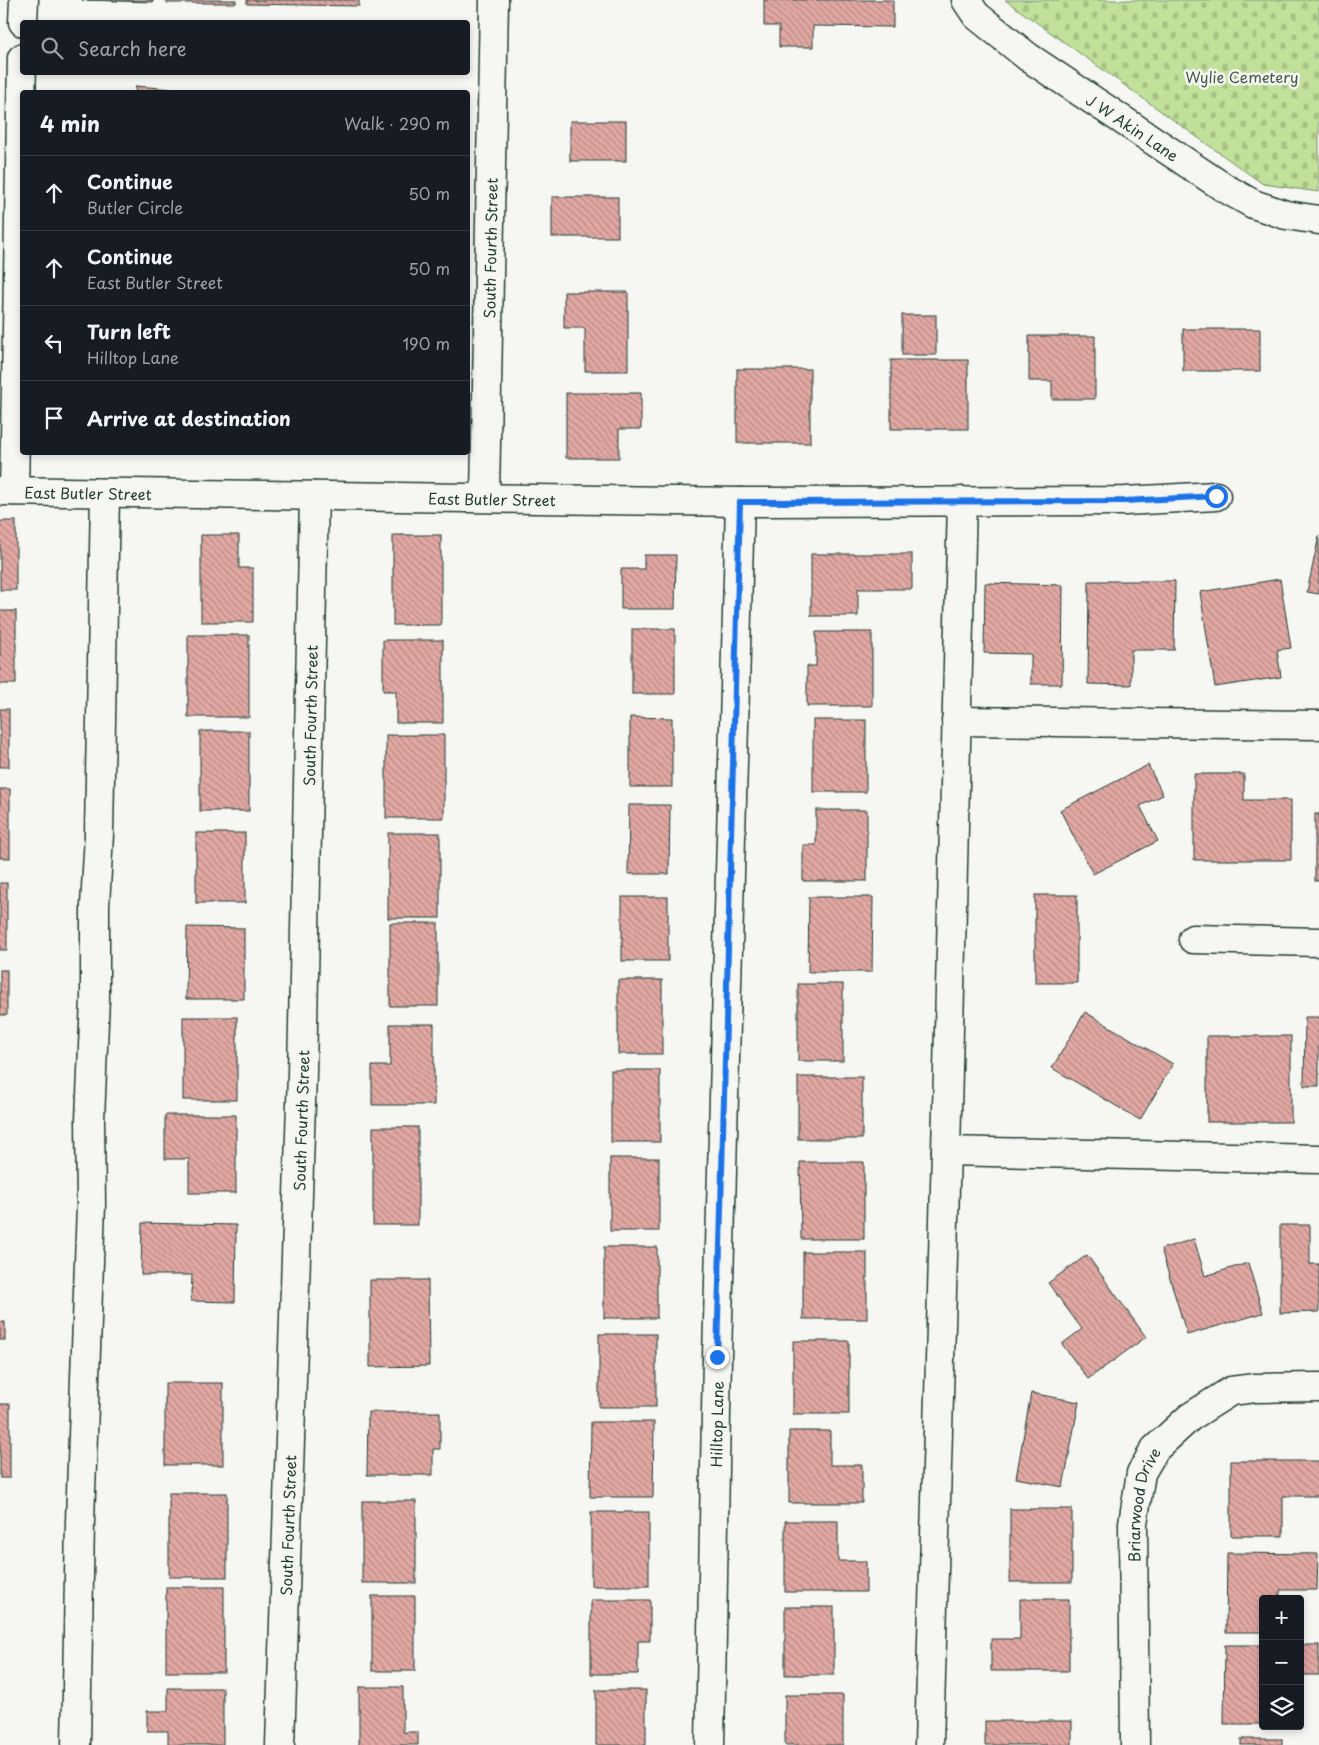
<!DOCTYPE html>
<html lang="en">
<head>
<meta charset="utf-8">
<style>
  :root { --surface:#171b24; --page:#242831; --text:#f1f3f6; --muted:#9ea1a6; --line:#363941 }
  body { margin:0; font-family:"Playpen Sans",sans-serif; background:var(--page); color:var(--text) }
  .controls { position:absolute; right:15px; bottom:15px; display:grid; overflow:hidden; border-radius:5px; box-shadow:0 2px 8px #0003 }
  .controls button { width:45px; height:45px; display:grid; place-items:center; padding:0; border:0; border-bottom:1px solid var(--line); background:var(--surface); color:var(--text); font:25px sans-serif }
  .stop { position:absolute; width:15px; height:15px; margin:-11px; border:4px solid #1a73e8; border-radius:50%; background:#fff }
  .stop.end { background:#1a73e8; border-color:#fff; box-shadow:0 1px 5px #0008 }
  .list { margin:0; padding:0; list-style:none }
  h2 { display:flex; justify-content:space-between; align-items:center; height:65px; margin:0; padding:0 20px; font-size:21px }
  h2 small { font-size:16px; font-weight:400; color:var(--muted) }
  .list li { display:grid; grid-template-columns:32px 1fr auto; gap:15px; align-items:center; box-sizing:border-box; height:75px; padding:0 20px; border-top:1px solid var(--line) }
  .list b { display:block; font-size:19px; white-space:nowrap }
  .list p { margin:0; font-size:16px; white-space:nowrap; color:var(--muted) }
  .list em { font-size:16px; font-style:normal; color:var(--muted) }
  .icon { flex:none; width:28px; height:28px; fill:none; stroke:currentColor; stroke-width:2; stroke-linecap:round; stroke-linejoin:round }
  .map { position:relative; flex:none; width:1319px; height:1745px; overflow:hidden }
  .search { position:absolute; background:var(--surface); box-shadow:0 2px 8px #0003; left:20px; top:20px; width:450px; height:55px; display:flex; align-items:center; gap:12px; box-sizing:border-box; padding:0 18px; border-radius:5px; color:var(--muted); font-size:19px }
  .panel { position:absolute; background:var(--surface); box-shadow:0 2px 8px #0003; left:20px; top:90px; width:450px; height:365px; border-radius:5px }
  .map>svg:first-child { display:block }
  .cemetery { fill:url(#cemetery-stones); stroke:#708e66 }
  .building { fill:url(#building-back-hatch); stroke:#1f3d34 }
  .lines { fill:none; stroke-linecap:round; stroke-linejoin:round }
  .minor-casing { stroke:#1f3d34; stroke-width:31 }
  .minor { stroke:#f6f6f2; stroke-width:28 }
  .route { stroke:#1a73e8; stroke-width:6 }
  .labels { text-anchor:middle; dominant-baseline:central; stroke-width:5; stroke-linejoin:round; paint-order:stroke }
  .park-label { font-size:15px; fill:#3f5e48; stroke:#f6f6f2 }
  .street-label { font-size:15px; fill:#1f3d34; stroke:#f6f6f2 }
</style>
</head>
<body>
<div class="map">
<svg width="1319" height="1745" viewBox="0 0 1319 1745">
  <defs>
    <pattern id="cemetery-stones" width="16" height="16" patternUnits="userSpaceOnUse" patternTransform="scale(1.25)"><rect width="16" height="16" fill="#c1e099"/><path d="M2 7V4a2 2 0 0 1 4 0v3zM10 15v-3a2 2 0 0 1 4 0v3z" fill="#a5c184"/></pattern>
    <pattern id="building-back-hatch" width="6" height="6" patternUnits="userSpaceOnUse" patternTransform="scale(1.25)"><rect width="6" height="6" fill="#e2a8a3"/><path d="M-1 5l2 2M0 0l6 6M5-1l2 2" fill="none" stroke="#b78a86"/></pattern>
  </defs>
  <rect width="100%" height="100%" fill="#f6f6f2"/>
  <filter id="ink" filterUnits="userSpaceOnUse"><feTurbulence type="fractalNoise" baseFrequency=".02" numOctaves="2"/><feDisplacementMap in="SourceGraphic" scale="10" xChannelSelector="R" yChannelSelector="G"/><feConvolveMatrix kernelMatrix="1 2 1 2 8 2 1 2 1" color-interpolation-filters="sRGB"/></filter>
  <g filter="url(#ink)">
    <!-- cemetery -->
    <polygon class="cemetery" points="1005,0 1319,0 1319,192 1263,184"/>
    <!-- building -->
    <g class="building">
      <polygon points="82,0 153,0 153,2"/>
      <rect x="167" y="0" width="69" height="3"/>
      <polygon points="247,0 359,0 359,6 247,4"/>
      <polygon points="764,0 893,0 893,27 813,26 813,47 779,47 779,26 764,26"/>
      <polygon points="136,86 173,89 173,92 135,92"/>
      <rect x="570" y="121" width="56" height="40"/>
      <rect x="552" y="197" width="66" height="40"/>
      <polygon points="564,292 628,292 628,371 585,371 585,328 564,328"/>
      <rect x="902" y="315" width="34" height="40"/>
      <rect x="1183" y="329" width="77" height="42"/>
      <polygon points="1029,336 1095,336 1095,399 1052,399 1052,381 1029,381"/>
      <rect x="891" y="360" width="77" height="69"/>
      <rect x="737" y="369" width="73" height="74"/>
      <polygon points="566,393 641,393 641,429 619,429 619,458 566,458"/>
      <rect x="0" y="521" width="16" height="69"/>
      <polygon points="201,535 239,535 239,568 253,568 253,622 201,622"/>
      <rect x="393" y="535" width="48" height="90"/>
      <polygon points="1319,536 1319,594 1307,592"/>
      <polygon points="811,554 912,554 912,589 858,589 858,616 811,616"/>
      <polygon points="644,555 676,555 675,609 621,609 621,569 644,569"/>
      <polygon points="1280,579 1291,648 1277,650 1281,677 1215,687 1200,592"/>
      <polygon points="1089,581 1175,581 1174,650 1131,650 1131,685 1088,684"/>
      <polygon points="985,583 1063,585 1062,684 1031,684 1031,654 984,653"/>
      <rect x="0" y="611" width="16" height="73"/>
      <rect x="632" y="629" width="43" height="65"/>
      <polygon points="816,632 872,632 872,706 807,706 807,666 816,666"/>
      <rect x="188" y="635" width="61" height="82"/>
      <polygon points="383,640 443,640 443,723 396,723 396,691 383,691"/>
      <rect x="0" y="709" width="9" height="58"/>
      <polygon points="630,717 672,718 672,787 630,787"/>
      <rect x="813" y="720" width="53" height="72"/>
      <rect x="200" y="731" width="49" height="80"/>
      <rect x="386" y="735" width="58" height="83"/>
      <polygon points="1148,765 1163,795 1140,806 1158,841 1093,874 1060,810"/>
      <polygon points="1194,774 1244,774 1244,800 1291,800 1291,860 1194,860"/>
      <rect x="0" y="789" width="10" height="69"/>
      <polygon points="629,805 670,805 669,874 628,874"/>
      <polygon points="816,810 867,810 867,881 803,881 803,845 816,845"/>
      <rect x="1315" y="814" width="4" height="67"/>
      <rect x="196" y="833" width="49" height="70"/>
      <rect x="388" y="833" width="52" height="85"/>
      <rect x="0" y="883" width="7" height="67"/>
      <rect x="1035" y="895" width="42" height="88"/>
      <rect x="622" y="897" width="46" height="64"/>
      <polygon points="809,897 873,897 872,972 808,972"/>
      <rect x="390" y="923" width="48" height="83"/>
      <polygon points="187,927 244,928 244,999 186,999"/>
      <rect x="0" y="970" width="7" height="45"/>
      <rect x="618" y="980" width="44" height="74"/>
      <rect x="798" y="984" width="45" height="77"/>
      <polygon points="1085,1012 1173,1064 1140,1120 1052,1068"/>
      <rect x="183" y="1017" width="54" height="83"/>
      <polygon points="1305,1017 1319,1017 1319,1086 1304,1086"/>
      <polygon points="390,1024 434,1024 434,1105 372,1105 372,1066 390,1066"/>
      <rect x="1207" y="1036" width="84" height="86"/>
      <rect x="611" y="1070" width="49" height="72"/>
      <rect x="798" y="1077" width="64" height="62"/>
      <polygon points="165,1115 236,1115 236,1193 189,1193 189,1159 165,1159"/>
      <rect x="373" y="1127" width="45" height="98"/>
      <rect x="610" y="1158" width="49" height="73"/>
      <polygon points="800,1162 864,1162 864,1239 801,1239"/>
      <polygon points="142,1223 236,1225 235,1302 191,1301 192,1275 141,1275"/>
      <polygon points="1280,1225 1310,1225 1310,1264 1319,1264 1319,1312 1280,1313"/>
      <polygon points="1194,1239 1205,1276 1248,1263 1263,1313 1187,1335 1161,1249"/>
      <rect x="604" y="1247" width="53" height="71"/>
      <rect x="803" y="1252" width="64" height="67"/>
      <polygon points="1087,1255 1146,1337 1088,1379 1062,1344 1082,1329 1048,1283"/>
      <polygon points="370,1280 428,1280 429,1366 370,1367"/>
      <rect x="0" y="1322" width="5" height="18"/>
      <rect x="599" y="1334" width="57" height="73"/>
      <rect x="793" y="1341" width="56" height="73"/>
      <rect x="165" y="1383" width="58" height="82"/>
      <polygon points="1031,1393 1079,1402 1063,1487 1016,1478"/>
      <rect x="0" y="1404" width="10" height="74"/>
      <polygon points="368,1412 440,1412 440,1449 433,1449 433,1475 367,1475"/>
      <polygon points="591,1422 654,1422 653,1497 590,1497"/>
      <polygon points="789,1431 830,1431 830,1465 862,1465 862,1503 789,1503"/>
      <polygon points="1231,1461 1319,1461 1319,1496 1283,1496 1283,1536 1231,1536"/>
      <rect x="169" y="1493" width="58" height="84"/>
      <rect x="362" y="1501" width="54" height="82"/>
      <rect x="1010" y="1509" width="62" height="73"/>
      <rect x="591" y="1512" width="58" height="74"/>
      <polygon points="785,1521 838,1521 838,1561 866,1561 866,1592 785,1592"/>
      <polygon points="1227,1553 1318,1554 1317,1590 1280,1590 1280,1599 1263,1599 1263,1632 1226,1632"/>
      <rect x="166" y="1587" width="58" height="85"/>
      <rect x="372" y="1596" width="43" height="75"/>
      <polygon points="1020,1599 1069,1599 1069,1671 991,1671 991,1639 1020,1639"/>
      <polygon points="591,1600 650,1600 650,1641 638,1641 638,1674 591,1674"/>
      <rect x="785" y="1607" width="49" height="68"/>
      <polygon points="1225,1645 1263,1645 1263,1724 1224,1724"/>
      <rect x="1300" y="1645" width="19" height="30"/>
      <polygon points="359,1687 403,1687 403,1732 418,1732 418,1745 359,1745"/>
      <polygon points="168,1688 223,1688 223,1745 168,1745 168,1731 147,1731 147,1711 168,1711"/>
      <rect x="596" y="1690" width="50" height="55"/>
      <rect x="785" y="1695" width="58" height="50"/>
      <rect x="985" y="1721" width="87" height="24"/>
      <rect x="1241" y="1739" width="41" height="6"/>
    </g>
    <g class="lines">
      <!-- minor casing -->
      <g class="minor-casing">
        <g id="minor">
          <path id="s1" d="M966,0L976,15L1028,57L1223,187L1253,204L1286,215L1319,220"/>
          <polyline points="23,22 24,0"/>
          <path id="s2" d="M0,491L740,502L1125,501L1216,496"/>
          <polyline points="14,491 22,58"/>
          <path id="s3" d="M485,497L494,0"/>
          <polyline points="956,721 1319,725"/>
          <polyline points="1193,939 1319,942"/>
          <polyline points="946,1151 1319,1159"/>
          <polyline points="76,1745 80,1521 91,1205 90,1120 95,998 95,906 99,834 105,493"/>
          <path id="s4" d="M280,1745L302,1073L314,496"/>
          <path id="s5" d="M710,1745L717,1357L740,502"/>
          <polyline points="929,1745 946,1151 962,501"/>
          <path id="s6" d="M1135,1745L1133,1523L1141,1473L1155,1449L1190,1417L1231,1391L1255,1388L1319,1387"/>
        </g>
      </g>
      <!-- minor -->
      <use href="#minor" class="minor"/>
    </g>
  </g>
  <g class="lines" filter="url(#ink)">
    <!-- route -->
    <polyline class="route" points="717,1357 740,502 1125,501 1216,496"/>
  </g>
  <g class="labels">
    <!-- park labels -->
    <g class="park-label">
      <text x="1242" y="76">Wylie Cemetery</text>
    </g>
    <!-- street labels -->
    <g class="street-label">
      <text stroke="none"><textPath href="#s1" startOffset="211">J W Akin Lane</textPath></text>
      <text stroke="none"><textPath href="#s3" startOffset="249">South Fourth Street</textPath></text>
      <text stroke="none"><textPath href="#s2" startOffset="88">East Butler Street</textPath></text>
      <text stroke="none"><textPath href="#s2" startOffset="492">East Butler Street</textPath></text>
      <text stroke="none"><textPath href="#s4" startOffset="1030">South Fourth Street</textPath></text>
      <text stroke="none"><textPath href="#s4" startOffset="625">South Fourth Street</textPath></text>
      <text stroke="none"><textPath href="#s5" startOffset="321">Hilltop Lane</textPath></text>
      <text stroke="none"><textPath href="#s6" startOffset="242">Briarwood Drive</textPath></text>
      <text stroke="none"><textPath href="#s4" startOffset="220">South Fourth Street</textPath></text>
    </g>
  </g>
</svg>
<div class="controls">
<button>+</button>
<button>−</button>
<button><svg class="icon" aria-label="layers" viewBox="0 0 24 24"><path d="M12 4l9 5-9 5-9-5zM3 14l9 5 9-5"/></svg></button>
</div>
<div class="stop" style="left:1216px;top:496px"></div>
<div class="stop end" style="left:717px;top:1357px"></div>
<div class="search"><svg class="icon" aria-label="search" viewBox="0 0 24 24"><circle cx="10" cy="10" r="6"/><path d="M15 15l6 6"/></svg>Search here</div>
<section class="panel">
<h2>4 min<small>Walk · 290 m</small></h2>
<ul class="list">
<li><svg class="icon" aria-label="ahead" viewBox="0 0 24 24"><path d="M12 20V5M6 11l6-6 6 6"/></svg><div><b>Continue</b><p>Butler Circle</p></div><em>50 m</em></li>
<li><svg class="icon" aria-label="ahead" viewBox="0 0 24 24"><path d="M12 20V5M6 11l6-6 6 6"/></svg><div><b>Continue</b><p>East Butler Street</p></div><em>50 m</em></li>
<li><svg class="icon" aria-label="left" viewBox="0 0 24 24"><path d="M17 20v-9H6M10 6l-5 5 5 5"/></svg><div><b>Turn left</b><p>Hilltop Lane</p></div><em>190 m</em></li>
<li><svg class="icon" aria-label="arrive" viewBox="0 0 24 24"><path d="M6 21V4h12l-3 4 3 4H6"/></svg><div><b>Arrive at destination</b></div></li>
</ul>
</section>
</div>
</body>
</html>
